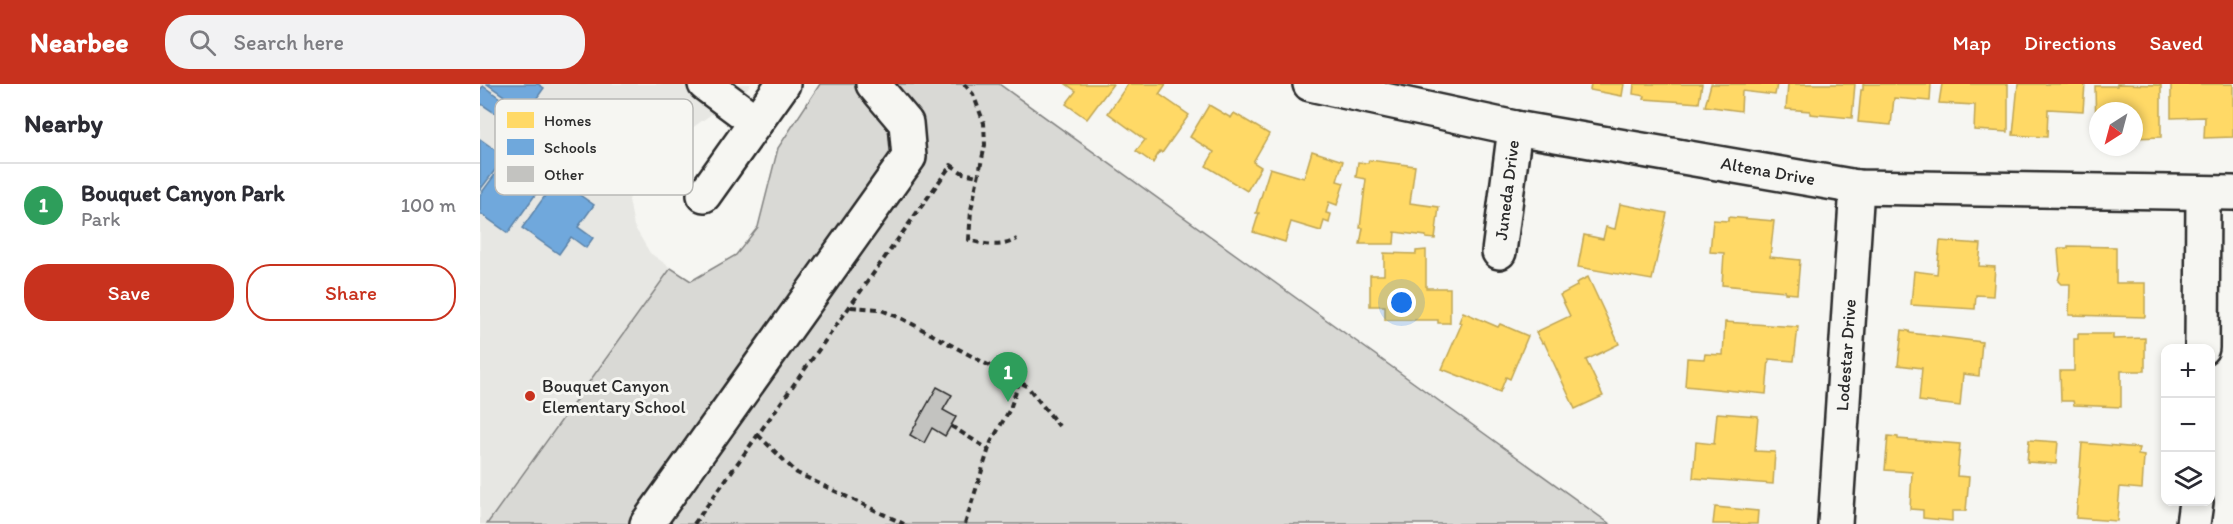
<!DOCTYPE html>
<html lang="en">
<head>
<meta charset="utf-8">
<style>
  :root { --surface:#fff; --page:#f2f2f3; --text:#2b2b33; --muted:#7c7c81; --line:#e1e1e2; --accent:#c8321e }
  body { margin:0; font-family:Itim,sans-serif; background:var(--page); color:var(--text) }
  .controls { position:absolute; right:18px; bottom:18px; display:grid; overflow:hidden; border-radius:12px; box-shadow:0 3px 9px #0003 }
  .controls button { width:54px; height:54px; display:grid; place-items:center; padding:0; border:0; border-bottom:2px solid var(--line); background:var(--surface); color:var(--text); font:30px sans-serif }
  .compass { position:absolute; left:1609px; top:18px; width:54px; height:54px; border-radius:50%; background:var(--surface); box-shadow:0 3px 9px #0003; rotate:216deg }
  .you { position:absolute; left:922px; top:219px; width:21px; height:21px; margin:-15px; border:4px solid #fff; border-radius:50%; background:#1a73e8; box-shadow:0 0 0 9px #1a73e833 }
  .badge { display:grid; place-items:center; width:39px; height:39px; border-radius:50%; background:var(--accent); color:#fff; font-size:20px; font-weight:700 }
  .pin { position:absolute; translate:-50% -50px; filter:drop-shadow(0 2px 3px #0008) }
  .pin::after { content:''; position:absolute; top:32px; width:21px; height:18px; background:inherit; clip-path:polygon(0 0,100% 0,50% 100%) }
  .list { margin:0; padding:0; list-style:none }
  h2 { display:flex; justify-content:space-between; align-items:center; height:78px; margin:0; padding:0 24px; font-size:26px }
  h2 small { font-size:20px; font-weight:400; color:var(--muted) }
  .list li { display:grid; grid-template-columns:39px 1fr auto; gap:18px; align-items:center; box-sizing:border-box; height:84px; padding:0 24px; border-top:2px solid var(--line) }
  .list b { display:block; font-size:22px; white-space:nowrap }
  .list p { margin:0; font-size:20px; white-space:nowrap; color:var(--muted) }
  .list em { font-size:20px; font-style:normal; color:var(--muted) }
  .actions { display:flex; gap:12px; padding:18px 24px }
  .actions a { flex:1; padding:14px 0; border:2px solid var(--accent); border-radius:24px; text-align:center; font-size:21px; color:var(--accent) }
  .actions .main { background:var(--accent); color:#fff }
  .icon { flex:none; width:33px; height:33px; fill:none; stroke:currentColor; stroke-width:2; stroke-linecap:round; stroke-linejoin:round }
  .map { position:relative; flex:none; width:1753px; height:440px; overflow:hidden }
  header { display:flex; align-items:center; gap:36px; box-sizing:border-box; height:84px; padding:0 30px; background:var(--accent); color:#fff }
  header strong { font-size:28px }
  nav { display:flex; gap:33px; margin-inline-start:auto; font-size:21px }
  .search { width:420px; height:54px; background:var(--page); display:flex; align-items:center; gap:15px; box-sizing:border-box; padding:0 21px; border-radius:24px; color:var(--muted); font-size:22px }
  main { display:flex }
  aside { flex:1; background:var(--surface) }
  .map>svg:first-child { display:block }
  .built { fill:#e7e7e3 }
  .green { fill:#d9d9d5; stroke:#828280; stroke-width:1.5 }
  .homes { fill:#ffd966; stroke:#bfa554; stroke-width:1.5 }
  .schools { fill:#6fa8dc; stroke:#5b82a7; stroke-width:1.5 }
  .building { fill:#c3c3c0; stroke:#2b2b2b; stroke-width:1.5 }
  .lines { fill:none; stroke-linecap:round; stroke-linejoin:round }
  .minor-casing { stroke:#2b2b2b; stroke-width:38 }
  .path { stroke:#2b2b2b; stroke-width:4; stroke-dasharray:6 4.5; stroke-linecap:butt }
  .minor { stroke:#f6f6f2; stroke-width:33 }
  .poi-dot { fill:#c8321e; stroke:#f6f6f2; stroke-width:2 }
  .labels { text-anchor:middle; dominant-baseline:central; stroke-width:6; stroke-linejoin:round; paint-order:stroke }
  .street-label { font-size:18px; fill:#2b2b2b; stroke:#f6f6f2 }
  .poi-label { font-size:18px; fill:#2b2b2b; stroke:#f6f6f2; text-anchor:start }
  .key { fill:#f6f6f2; stroke:#b9b9b6; stroke-width:1.5 }
  .key-label { font-size:16px; fill:#2b2b2b }
</style>
</head>
<body>
<header>
<strong>Nearbee</strong>
<div class="search"><svg class="icon" aria-label="search" viewBox="0 0 24 24"><circle cx="10" cy="10" r="6"/><path d="M15 15l6 6"/></svg>Search here</div>
<nav><a>Map</a><a>Directions</a><a>Saved</a></nav>
</header>
<main>
<aside>
<h2>Nearby<small></small></h2>
<ul class="list">
<li><span class="badge" style="background:#2e9e5b">1</span><div><b>Bouquet Canyon Park</b><p>Park</p></div><em>100 m</em></li>
</ul>
<div class="actions"><a class="main">Save</a><a>Share</a></div>
</aside>
<div class="map">
<svg width="1753" height="440" viewBox="0 0 1753 440">
  <rect width="100%" height="100%" fill="#f6f6f2"/>
  <filter id="ink" filterUnits="userSpaceOnUse"><feTurbulence type="fractalNoise" baseFrequency=".0167" numOctaves="2"/><feDisplacementMap in="SourceGraphic" scale="12" xChannelSelector="R" yChannelSelector="G"/><feConvolveMatrix kernelMatrix="1 2 1 2 8 2 1 2 1" color-interpolation-filters="sRGB"/></filter>
  <g filter="url(#ink)">
    <!-- built -->
    <polygon class="built" points="0,0 271,0 267,5 174,71 158,91 149,116 154,142 170,169 191,184 7,440 0,440"/>
    <!-- green -->
    <polygon class="green" points="340,0 519,0 1130,440 7,440 191,184 211,197 256,171 278,143 298,64"/>
    <!-- homes -->
    <g class="homes">
      <polygon points="586,0 633,0 607,35 586,20 596,7"/>
      <polygon points="648,0 686,0 679,10 709,31 682,69 680,67 673,79 656,67 665,56 628,29"/>
      <polygon points="1111,0 1144,0 1142,12 1110,6"/>
      <polygon points="1154,0 1222,0 1219,19 1164,15 1165,12 1153,10"/>
      <polygon points="1231,0 1297,0 1295,11 1262,7 1261,27 1225,22"/>
      <polygon points="1308,0 1375,0 1372,34 1330,30 1330,27 1306,25"/>
      <polygon points="1383,0 1451,0 1450,17 1414,14 1411,41 1378,38 1381,6 1383,6"/>
      <polygon points="1462,0 1528,0 1528,48 1494,46 1495,21 1459,19"/>
      <polygon points="1538,0 1605,0 1603,27 1568,25 1567,53 1533,51"/>
      <polygon points="1637,0 1681,1 1681,53 1654,54 1654,27 1618,27 1618,53 1614,53 1614,46 1616,46 1615,2 1637,2"/>
      <polygon points="1691,0 1753,0 1753,53 1724,54 1725,33 1691,34"/>
      <polygon points="729,21 751,34 754,29 789,50 773,78 781,83 767,107 726,82 734,68 710,53"/>
      <polygon points="832,67 863,77 857,97 864,99 857,121 849,118 846,129 851,130 849,139 844,137 841,147 811,138 805,158 773,148 779,129 776,129 790,84 824,94"/>
      <polygon points="889,76 935,82 930,119 959,123 955,155 946,154 946,152 915,148 914,160 880,160 883,144 880,144 886,95 876,93 878,78 888,79"/>
      <polygon points="1140,120 1187,129 1172,196 1098,183 1104,151 1123,155 1126,143 1135,145"/>
      <polygon points="1248,133 1294,137 1290,173 1320,176 1317,210 1305,209 1305,207 1242,201 1244,169 1230,168 1233,136 1248,137"/>
      <polygon points="1460,157 1501,160 1499,182 1515,183 1513,212 1496,211 1495,225 1431,221 1434,187 1457,190"/>
      <polygon points="1588,162 1636,163 1636,199 1665,199 1665,233 1589,231 1590,200 1581,200 1578,197 1580,189 1578,166 1581,164 1588,164"/>
      <polygon points="946,166 946,204 970,204 970,239 958,239 958,236 905,236 905,222 890,222 890,191 904,191 904,169 936,170 936,167"/>
      <polygon points="1108,193 1139,260 1106,276 1123,312 1095,325 1064,258 1062,259 1056,248 1090,232 1080,211 1097,202 1096,199"/>
      <polygon points="983,228 1018,243 1020,240 1048,252 1030,295 1026,293 1020,308 962,285 982,239 979,238"/>
      <polygon points="1245,238 1318,243 1314,277 1289,275 1286,310 1205,302 1207,274 1224,275 1225,270 1243,271"/>
      <polygon points="1422,246 1429,247 1430,249 1502,258 1499,292 1483,290 1480,322 1439,317 1442,284 1418,281"/>
      <polygon points="1598,250 1633,250 1633,255 1665,254 1665,287 1641,287 1641,323 1594,321 1593,317 1581,317 1580,287 1594,287 1594,255 1598,255"/>
      <polygon points="1237,329 1278,332 1275,367 1295,368 1293,400 1213,394 1216,358 1234,360"/>
      <polygon points="1408,352 1418,353 1418,355 1480,360 1477,392 1489,393 1486,427 1472,427 1472,437 1443,434 1443,426 1430,425 1432,388 1405,386"/>
      <polygon points="1549,356 1578,358 1576,380 1547,378"/>
      <polygon points="1602,359 1659,364 1658,371 1664,372 1662,405 1640,403 1637,437 1596,434"/>
      <polygon points="1235,423 1278,427 1277,440 1233,440"/>
    </g>
    <!-- schools -->
    <g class="schools">
      <polygon points="7,0 58,0 64,4 47,28"/>
      <polygon points="3,2 44,31 42,35 53,42 47,51 0,19 0,6"/>
      <polygon points="0,55 25,73 0,106"/>
      <polygon points="27,74 63,100 28,149 0,129 0,111"/>
      <polygon points="77,95 114,121 98,143 113,154 106,164 91,153 79,170 42,144"/>
    </g>
    <!-- building -->
    <polygon class="building" points="457,303 472,311 463,326 476,333 465,352 452,344 444,359 430,351"/>
    <g class="lines">
      <!-- minor casing -->
      <g class="minor-casing">
        <g id="minor">
          <polyline points="225,0 276,38"/>
          <polyline points="830,0 1035,44 1377,103 1753,109"/>
          <polyline points="224,111 303,0"/>
          <polyline points="1019,168 1035,44"/>
          <polyline points="1722,264 1723,109"/>
          <polyline points="167,440 429,73 426,39 393,0"/>
          <polyline points="1355,440 1377,103"/>
          <polyline points="1713,440 1716,418"/>
        </g>
      </g>
      <!-- path -->
      <g class="path">
        <path d="M484,0L493,10L504,39L505,61L491,126L489,156C506,161 521,164 537,155"/>
        <polyline points="371,223 399,225 423,235 547,302 579,342"/>
        <polyline points="471,342 508,365"/>
        <polyline points="278,351 317,389 424,440"/>
        <polyline points="214,440 471,81 483,89 498,92"/>
        <polyline points="485,440 511,358 530,325 539,298"/>
      </g>
      <!-- minor -->
      <use href="#minor" class="minor"/>
    </g>
  </g>
  <!-- markers -->
  <circle class="poi-dot" cx="50" cy="312" r="6"/>
  <g class="labels">
    <!-- street labels -->
    <g class="street-label">
      <text transform="translate(1288 87) rotate(10)">Altena Drive</text>
      <text transform="translate(1027 106) rotate(-83)">Juneda Drive</text>
      <text transform="translate(1366 271) rotate(-86)">Lodestar Drive</text>
    </g>
    <!-- poi labels -->
    <g class="poi-label">
      <text x="62" y="302">Bouquet Canyon<tspan x="62" dy="21">Elementary School</tspan></text>
    </g>
  </g>
  <!-- legend -->
  <rect x="15" y="15" width="198" height="96" rx="9" class="key"/>
  <rect x="27" y="28" width="27" height="16" fill="#ffd966"/>
  <rect x="27" y="55" width="27" height="16" fill="#6fa8dc"/>
  <rect x="27" y="82" width="27" height="16" fill="#c3c3c0"/>
  <g class="key-label">
    <text x="64" y="42">Homes</text>
    <text x="64" y="69">Schools</text>
    <text x="64" y="96">Other</text>
  </g>
</svg>
<div class="controls">
<button>+</button>
<button>−</button>
<button><svg class="icon" aria-label="layers" viewBox="0 0 24 24"><path d="M12 4l9 5-9 5-9-5zM3 14l9 5 9-5"/></svg></button>
</div>
<svg class="compass" viewBox="-18 -18 36 36"><path d="M0-13l5 13h-10z" fill="#e53935"/><path d="M0 13l5-13h-10z" fill="#7c7c81"/></svg>
<div class="you"></div>
<div class="pin badge" style="left:528px;top:318px;background:#2e9e5b">1</div>
</div>
</main>
</body>
</html>
